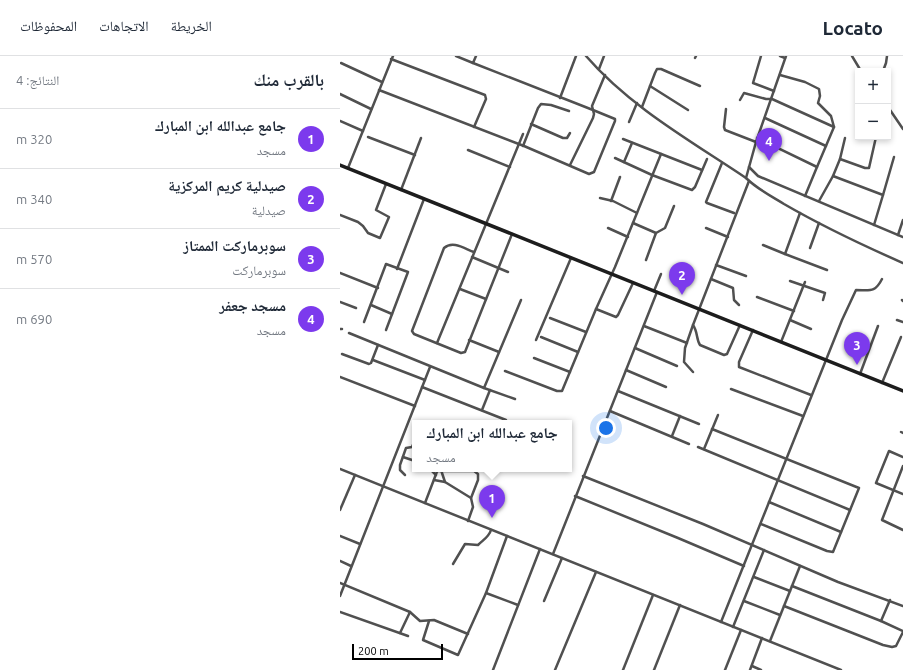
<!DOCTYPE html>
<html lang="ar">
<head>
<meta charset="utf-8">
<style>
  :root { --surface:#fff; --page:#f2f2f3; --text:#1f2937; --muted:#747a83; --line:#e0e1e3; --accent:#7c3aed }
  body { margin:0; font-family:Ubuntu,"Noto Naskh Arabic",sans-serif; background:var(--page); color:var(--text); direction:rtl }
  .controls { position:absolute; right:12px; top:12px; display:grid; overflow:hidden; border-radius:0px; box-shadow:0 2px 6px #0003 }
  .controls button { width:36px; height:36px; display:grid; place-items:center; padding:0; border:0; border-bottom:1px solid var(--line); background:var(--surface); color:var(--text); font:20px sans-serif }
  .scale { position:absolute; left:12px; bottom:10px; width:91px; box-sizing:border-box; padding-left:4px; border:2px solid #000; border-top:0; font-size:11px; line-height:14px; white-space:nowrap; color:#000; -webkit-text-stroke:3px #fff; paint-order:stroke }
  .you { position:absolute; left:266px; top:372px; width:14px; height:14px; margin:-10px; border:3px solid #fff; border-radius:50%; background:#1a73e8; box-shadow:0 0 0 6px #1a73e833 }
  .badge { display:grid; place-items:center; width:26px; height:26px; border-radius:50%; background:var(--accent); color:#fff; font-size:13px; font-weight:700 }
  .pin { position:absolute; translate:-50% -33px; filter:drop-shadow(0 1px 2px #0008) }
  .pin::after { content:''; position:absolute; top:21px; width:14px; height:12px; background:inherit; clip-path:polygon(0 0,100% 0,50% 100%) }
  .popup { position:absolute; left:72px; top:364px; width:160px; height:52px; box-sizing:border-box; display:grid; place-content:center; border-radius:0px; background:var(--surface); filter:drop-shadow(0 1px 3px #0005); font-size:13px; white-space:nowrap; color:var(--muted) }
  .popup b { font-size:15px; color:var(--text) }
  .popup::after { content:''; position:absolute; left:50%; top:100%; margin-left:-8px; border:8px solid transparent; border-top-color:var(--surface) }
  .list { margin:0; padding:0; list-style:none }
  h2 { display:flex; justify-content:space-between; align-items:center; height:52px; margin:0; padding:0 16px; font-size:17px }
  h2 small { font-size:13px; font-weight:400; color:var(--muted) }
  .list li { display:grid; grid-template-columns:26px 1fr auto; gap:12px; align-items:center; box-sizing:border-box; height:60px; padding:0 16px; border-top:1px solid var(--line) }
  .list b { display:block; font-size:15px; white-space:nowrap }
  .list p { margin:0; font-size:13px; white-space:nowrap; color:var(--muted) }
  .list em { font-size:13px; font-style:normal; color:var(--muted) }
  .map { position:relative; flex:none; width:563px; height:614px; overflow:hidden; direction:ltr }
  header { display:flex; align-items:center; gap:24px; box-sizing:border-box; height:56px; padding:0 20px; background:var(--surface); border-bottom:1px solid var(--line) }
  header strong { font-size:19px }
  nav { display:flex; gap:22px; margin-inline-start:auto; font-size:14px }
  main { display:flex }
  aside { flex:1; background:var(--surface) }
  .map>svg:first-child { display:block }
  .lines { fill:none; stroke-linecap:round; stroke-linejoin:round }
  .street { stroke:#505050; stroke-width:2.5 }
  .secondary { stroke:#1d1d1d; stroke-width:3.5 }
</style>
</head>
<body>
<header>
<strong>Locato</strong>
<nav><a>الخريطة</a><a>الاتجاهات</a><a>المحفوظات</a></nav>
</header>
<main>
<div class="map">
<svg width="563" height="614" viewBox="0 0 563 614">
  <rect width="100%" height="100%" fill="#fff"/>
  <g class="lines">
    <!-- street -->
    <g class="street">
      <polyline points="116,0 133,7 136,0"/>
      <path d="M246,0C290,51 351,85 406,122"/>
      <polyline points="421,0 413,27 434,35"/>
      <polyline points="440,0 445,2"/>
      <path d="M446,0L416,86L406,122C417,133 431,140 444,148C482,170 522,189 563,207"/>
      <polyline points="512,0 521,15"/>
      <polyline points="355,2 356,0"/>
      <polyline points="51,3 145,39 146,43 134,71"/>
      <polyline points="1,7 42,26"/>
      <polyline points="133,7 253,54 254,58 253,62 230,109"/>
      <polyline points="259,13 264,0"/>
      <polyline points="543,15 546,7 547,0"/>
      <polyline points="440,19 465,26 479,33 480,40 478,47 491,60 494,71"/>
      <polyline points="310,30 348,54"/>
      <polyline points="39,34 184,90 249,118 254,116 275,65 275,63 253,54 252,50 265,19"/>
      <polyline points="0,38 31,53"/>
      <polyline points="220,42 236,0"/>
      <polyline points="400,44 404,37 426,43 432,43 494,71 477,111"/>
      <polyline points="302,51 315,17 317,13 321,13 360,30"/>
      <polyline points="548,51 563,73"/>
      <polyline points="386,53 384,71 385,74 416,86"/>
      <polyline points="425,62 486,90"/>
      <polyline points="0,65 23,75"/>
      <polyline points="289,66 297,47"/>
      <polyline points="191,68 223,82 227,82 230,77"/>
      <polyline points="28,81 75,99"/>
      <polyline points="417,82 477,111 465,140"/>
      <polyline points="283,83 362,114"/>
      <polyline points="183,90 198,52 201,48 211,49 229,55"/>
      <polyline points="128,94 170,111"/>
      <polyline points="275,102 312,119 352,134 355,131 367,103"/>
      <polyline points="500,103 505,82"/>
      <polyline points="284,106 292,87"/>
      <polyline points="382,107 366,146 367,147 394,157"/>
      <polyline points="409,111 418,120 563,181"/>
      <polyline points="8,112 53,0"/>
      <polyline points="493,120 500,103 525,112 529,112 536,81"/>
      <polyline points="61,134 81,82"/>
      <polyline points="543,139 554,101"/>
      <polyline points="260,142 273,145 297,157"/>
      <polyline points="271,145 280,121"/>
      <polyline points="479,145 493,120 543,139 534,169"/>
      <polyline points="460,157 445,198 487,214"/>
      <polyline points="0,159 18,166 23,170 28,177 40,182 49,161 36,154 46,128"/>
      <polyline points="293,167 316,177"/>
      <polyline points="268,172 288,181"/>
      <polyline points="366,172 388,181"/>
      <polyline points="558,179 563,164"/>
      <polyline points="423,189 445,198"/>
      <polyline points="470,192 479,167"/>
      <path d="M134,196C125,193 113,184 104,192L72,275L74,278L121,297L125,296L172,178"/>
      <polyline points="132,201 168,216"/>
      <polyline points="306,204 316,177 325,172 334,150"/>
      <polyline points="376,209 406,220"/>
      <polyline points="57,213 84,143"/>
      <polyline points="0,217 38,232"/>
      <polyline points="371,223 393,232 394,244 399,249"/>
      <polyline points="450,225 485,237 483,244"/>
      <polyline points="120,233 146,243"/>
      <polyline points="314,235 321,218"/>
      <polyline points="417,241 454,255"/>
      <polyline points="562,244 563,245"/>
      <polyline points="0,246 16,252"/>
      <polyline points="31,249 52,258"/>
      <polyline points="256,253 276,261 278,259 293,227"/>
      <polyline points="210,262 246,276"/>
      <polyline points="450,264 471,273"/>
      <polyline points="557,264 563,266"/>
      <polyline points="24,266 46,208 68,216 46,274"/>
      <path d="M353,269C358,276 356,283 360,289L384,299L387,298L400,269"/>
      <polyline points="304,270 347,287"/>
      <polyline points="0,273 2,273"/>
      <polyline points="413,274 399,306 399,311 471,339"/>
      <polyline points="9,277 144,332 181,244"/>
      <polyline points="201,281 238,296"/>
      <polyline points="129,284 159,296"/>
      <polyline points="196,284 231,202"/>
      <polyline points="441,286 465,226"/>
      <polyline points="97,287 183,78"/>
      <polyline points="295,292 337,310"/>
      <polyline points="2,298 29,308 31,307 38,289"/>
      <polyline points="194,302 230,316"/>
      <polyline points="33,304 85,324"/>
      <polyline points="286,314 326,331"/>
      <polyline points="165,315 217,335 222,335 256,253 275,211 321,98"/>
      <polyline points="353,316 344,306 345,292 353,269 409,125"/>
      <polyline points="520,318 538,270"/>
      <polyline points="0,321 75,350"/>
      <polyline points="542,327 561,281"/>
      <polyline points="82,331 166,364"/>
      <polyline points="144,332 175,343"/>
      <polyline points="391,333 463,360"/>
      <polyline points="278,335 359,368"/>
      <polyline points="142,354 150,334"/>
      <polyline points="270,355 349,388"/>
      <polyline points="372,373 519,432 493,496 487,495 421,468"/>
      <polyline points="561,376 563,377"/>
      <polyline points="332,380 340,360"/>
      <polyline points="358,391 510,454"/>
      <polyline points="364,393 378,359"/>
      <polyline points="63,401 75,405"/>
      <polyline points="563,401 549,395 536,427 563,438"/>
      <polyline points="563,410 542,464 563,474"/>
      <polyline points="0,413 501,614"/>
      <polyline points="90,413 96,419"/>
      <polyline points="101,414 105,426 131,442 133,451 128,465"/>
      <polyline points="98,415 134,415 138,418 138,424 131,442"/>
      <polyline points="65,419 60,414 60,409 66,392 72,391 75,384"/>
      <polyline points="243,420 363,468 498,526 563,550"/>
      <polyline points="94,424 105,426"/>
      <polyline points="235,440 338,482 404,510"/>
      <polyline points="429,446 501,476"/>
      <polyline points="85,447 98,413"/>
      <polyline points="0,454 15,419"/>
      <polyline points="0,480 20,488"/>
      <polyline points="213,498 317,236"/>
      <polyline points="0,505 11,510"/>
      <path d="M113,508L125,488L138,489C143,484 149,481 151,474"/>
      <polyline points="414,521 450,535"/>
      <polyline points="0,527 70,556 80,565 94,564 128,578"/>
      <polyline points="452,530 541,565 563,575"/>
      <polyline points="146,537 178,549"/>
      <polyline points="0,540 90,311"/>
      <polyline points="204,545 222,502"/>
      <polyline points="404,545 440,559"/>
      <polyline points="444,550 543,589 552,591 556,590 563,576"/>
      <polyline points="0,556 68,580"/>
      <polyline points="89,565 83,584 118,599 146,537 167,480"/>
      <polyline points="541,565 550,544"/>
      <path d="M381,566L502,264L516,234C530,234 535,237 542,223"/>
      <polyline points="393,571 424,494"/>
      <polyline points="60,577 70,556"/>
      <polyline points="430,585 460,510"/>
      <polyline points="412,610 421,614"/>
      <polyline points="153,614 200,493"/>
      <polyline points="215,614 256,516"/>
      <polyline points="283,614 313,539"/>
      <polyline points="314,614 340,549"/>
      <polyline points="385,614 401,574"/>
      <polyline points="410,614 422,582"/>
    </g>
    <!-- secondary -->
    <polyline class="secondary" points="0,109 563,335"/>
  </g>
</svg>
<div class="controls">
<button>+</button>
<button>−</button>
</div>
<div class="scale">200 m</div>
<div class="you"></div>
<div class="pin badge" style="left:152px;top:462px">1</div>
<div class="popup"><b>جامع عبدالله ابن المبارك</b>مسجد</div>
<div class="pin badge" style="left:342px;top:239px">2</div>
<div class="pin badge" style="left:517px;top:309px">3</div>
<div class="pin badge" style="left:429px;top:105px">4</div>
</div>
<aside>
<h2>بالقرب منك<small>النتائج: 4</small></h2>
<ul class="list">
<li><span class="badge">1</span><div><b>جامع عبدالله ابن المبارك</b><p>مسجد</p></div><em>320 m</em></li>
<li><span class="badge">2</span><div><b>صيدلية كريم المركزية</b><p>صيدلية</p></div><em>340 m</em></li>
<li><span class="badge">3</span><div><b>سوبرماركت الممتاز</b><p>سوبرماركت</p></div><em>570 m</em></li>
<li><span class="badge">4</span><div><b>مسجد جعفر</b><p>مسجد</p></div><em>690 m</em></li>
</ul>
</aside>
</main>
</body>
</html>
